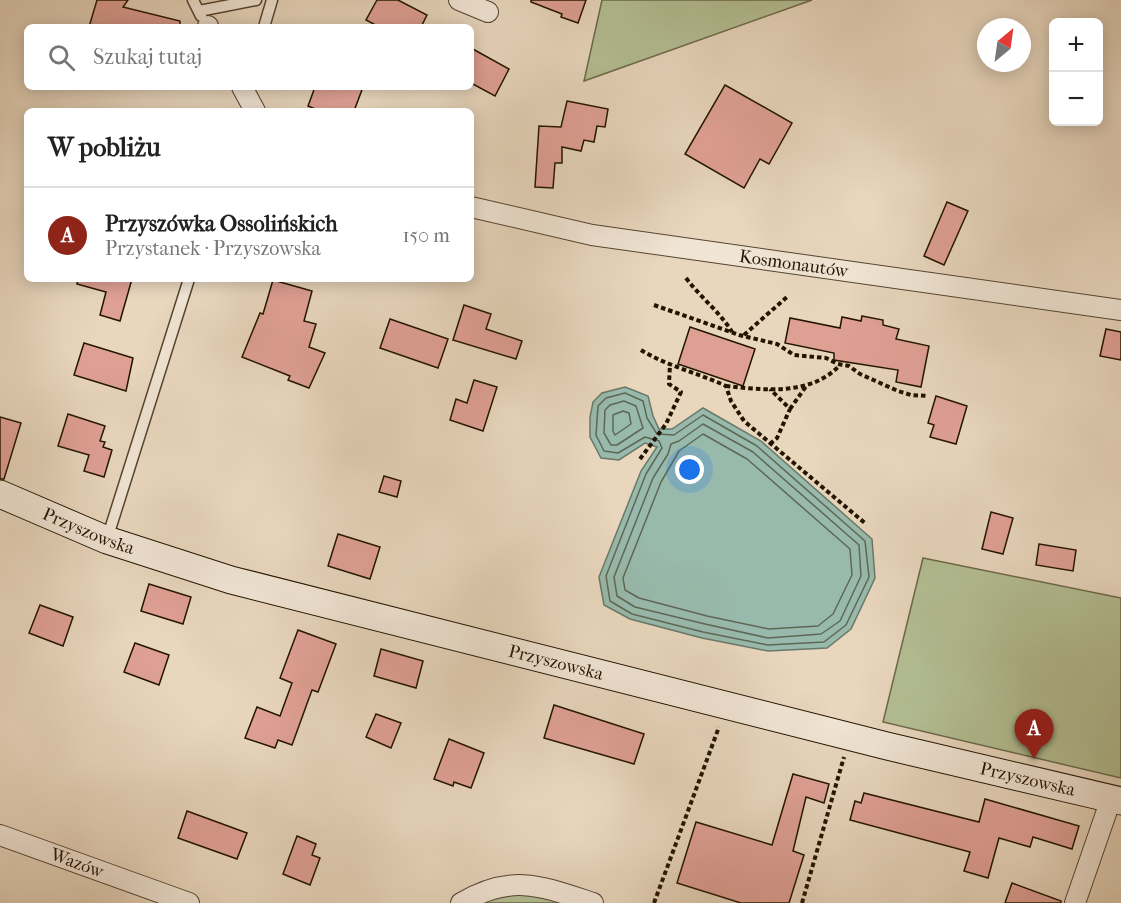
<!DOCTYPE html>
<html lang="pl">
<head>
<meta charset="utf-8">
<style>
  :root { --surface:#fff; --page:#f6f6f6; --text:#222; --muted:#767676; --line:#e0e0e0; --accent:#8f2418 }
  body { margin:0; font-family:"IM FELL French Canon",serif; background:var(--page); color:var(--text) }
  .controls { position:absolute; right:18px; top:18px; display:grid; overflow:hidden; border-radius:9px; box-shadow:0 3px 15px #0003 }
  .controls button { width:54px; height:54px; display:grid; place-items:center; padding:0; border:0; border-bottom:2px solid var(--line); background:var(--surface); color:var(--text); font:30px sans-serif }
  .compass { position:absolute; left:977px; top:18px; width:54px; height:54px; border-radius:50%; background:var(--surface); box-shadow:0 3px 15px #0003; rotate:29deg }
  .you { position:absolute; left:690px; top:470px; width:21px; height:21px; margin:-15px; border:4px solid #fff; border-radius:50%; background:#1a73e8; box-shadow:0 0 0 9px #1a73e833 }
  .badge { display:grid; place-items:center; width:39px; height:39px; border-radius:50%; background:var(--accent); color:#fff; font-size:20px; font-weight:700 }
  .pin { position:absolute; translate:-50% -50px; filter:drop-shadow(0 2px 3px #0008) }
  .pin::after { content:''; position:absolute; top:32px; width:21px; height:18px; background:inherit; clip-path:polygon(0 0,100% 0,50% 100%) }
  .list { margin:0; padding:0; list-style:none }
  h2 { display:flex; justify-content:space-between; align-items:center; height:78px; margin:0; padding:0 24px; font-size:26px }
  h2 small { font-size:20px; font-weight:400; color:var(--muted) }
  .list li { display:grid; grid-template-columns:39px 1fr auto; gap:18px; align-items:center; box-sizing:border-box; height:96px; padding:0 24px; border-top:2px solid var(--line) }
  .list b { display:block; font-size:22px; white-space:nowrap }
  .list p { margin:0; font-size:20px; white-space:nowrap; color:var(--muted) }
  .list em { font-size:20px; font-style:normal; color:var(--muted) }
  .icon { flex:none; width:33px; height:33px; fill:none; stroke:currentColor; stroke-width:2; stroke-linecap:round; stroke-linejoin:round }
  .map { position:relative; flex:none; width:1121px; height:903px; overflow:hidden }
  .search { position:absolute; background:var(--surface); box-shadow:0 3px 15px #0003; left:24px; top:24px; width:450px; height:66px; display:flex; align-items:center; gap:15px; box-sizing:border-box; padding:0 21px; border-radius:9px; color:var(--muted); font-size:22px }
  .panel { position:absolute; background:var(--surface); box-shadow:0 3px 15px #0003; left:24px; top:108px; width:450px; height:174px; border-radius:9px }
  .map>svg:first-child { display:block }
  .green { fill:#b3be93; stroke:#6b694a; stroke-width:1.5 }
  .water { fill:#98baac; stroke:#697868; stroke-width:1.5 }
  .lines { fill:none; stroke-linecap:round; stroke-linejoin:round }
  .shore { stroke:#5e6756; stroke-width:1.5 }
  .building { fill:#dfa094; stroke:#231401; stroke-width:1.5 }
  .lane-casing { stroke:#544430; stroke-width:13 }
  .street-casing { stroke:#544430; stroke-width:22 }
  .secondary-casing { stroke:#231401; stroke-width:29 }
  .path { stroke:#231401; stroke-width:4; stroke-dasharray:4.5 3; stroke-linecap:butt }
  .lane { stroke:#f0e4d4; stroke-width:10 }
  .street { stroke:#f0e4d4; stroke-width:20 }
  .secondary { stroke:#f0e4d4; stroke-width:27 }
  .labels { text-anchor:middle; dominant-baseline:central; stroke-width:4.5; stroke-linejoin:round; paint-order:stroke }
  .street-label { font-size:18px; fill:#231401; stroke:#f0e4d4 }
</style>
</head>
<body>
<div class="map">
<svg width="1121" height="903" viewBox="0 0 1121 903">
  <rect width="100%" height="100%" fill="#e8d6bd"/>
  <filter id="stains"><feTurbulence type="fractalNoise" baseFrequency=".00333" numOctaves="4"/><feColorMatrix values="0 0 0 0 .2 0 0 0 0 .09 0 0 0 0 .02 0 0 0 .5 -.17"/></filter>
  <radialGradient id="worn" r=".72"><stop offset=".6" stop-color="#630" stop-opacity="0"/><stop offset="1" stop-color="#630" stop-opacity=".3"/></radialGradient>
  <!-- green -->
  <g class="green">
    <polygon points="602,0 812,0 584,81"/>
    <polygon points="923,558 1121,598 1121,778 883,722"/>
    <polygon points="491,889 593,903 461,903"/>
  </g>
  <!-- water -->
  <polygon class="water" points="625,387 648,396 653,416 659,429 672,429 703,408 761,441 872,539 875,578 851,629 827,648 768,651 702,638 630,619 604,605 599,577 641,471 657,447 645,443 619,460 601,458 590,437 590,417 593,402 602,393"/>
  <g class="lines">
    <!-- shore -->
    <g class="shore">
      <polygon points="625,393 643,401 647,418 657,434 674,435 703,415 757,446 865,541 869,577 846,625 824,642 768,645 703,632 632,614 610,601 606,576 646,474 662,448 659,441 645,437 618,453 604,451 596,435 598,406 606,398"/>
      <polygon points="624,401 636,406 643,428 617,445 611,445 604,433 605,410 610,405"/>
      <polygon points="623,411 629,413 631,424 615,435 613,431 613,415"/>
      <polygon points="703,424 753,452 859,545 861,576 840,621 821,634 768,638 705,624 635,607 617,596 614,577 653,478 668,454 671,444 679,441"/>
      <polygon points="703,434 747,459 850,549 852,575 833,614 818,626 769,629 707,616 639,598 625,590 623,578 661,482 679,451"/>
    </g>
  </g>
  <!-- building -->
  <g class="building">
    <polygon points="97,0 128,0 123,7 180,21 180,27 89,27"/>
    <polygon points="377,0 398,0 427,15 421,27 379,27 366,20"/>
    <polygon points="531,0 586,0 578,23 561,17 562,14 531,2"/>
    <polygon points="471,48 509,69 495,96 471,83"/>
    <polygon points="725,85 792,123 769,164 760,159 744,188 685,154"/>
    <polygon points="315,87 363,87 354,111 320,111 308,106"/>
    <polygon points="567,101 608,109 605,127 597,126 594,142 584,140 581,151 562,147 562,163 555,163 553,188 535,187 539,126 561,127"/>
    <polygon points="947,202 968,211 944,265 924,256"/>
    <polygon points="78,279 132,279 120,321 100,315 106,292 77,284"/>
    <polygon points="273,280 312,291 304,321 316,324 309,347 325,353 309,388 288,380 290,376 242,357 260,313 263,314"/>
    <polygon points="464,305 491,314 486,329 522,341 516,359 453,340"/>
    <polygon points="862,316 883,320 883,325 899,329 896,339 929,346 921,387 896,382 898,370 834,360 834,353 785,343 790,318 840,328 842,317 861,321"/>
    <polygon points="390,319 448,339 438,368 380,348"/>
    <polygon points="690,327 755,349 743,386 678,364"/>
    <polygon points="1106,329 1121,332 1121,360 1100,356"/>
    <polygon points="84,343 133,358 126,391 74,375"/>
    <polygon points="474,380 497,387 483,431 450,420 456,399 467,403"/>
    <polygon points="936,396 967,406 956,444 930,437 934,425 928,423"/>
    <polygon points="68,414 105,426 100,441 105,442 103,447 112,450 104,477 84,471 89,455 58,446"/>
    <polygon points="0,417 21,423 4,479 0,479"/>
    <polygon points="384,476 401,481 397,497 379,492"/>
    <polygon points="991,512 1013,518 1003,554 982,549"/>
    <polygon points="338,534 380,547 370,579 328,566"/>
    <polygon points="1039,544 1076,550 1073,571 1036,565"/>
    <polygon points="149,584 191,597 183,624 141,611"/>
    <polygon points="40,605 73,617 63,646 29,633"/>
    <polygon points="298,630 336,644 318,692 312,690 292,745 278,740 275,748 245,738 257,707 280,716 292,683 280,678"/>
    <polygon points="135,643 169,655 159,685 124,672"/>
    <polygon points="381,649 423,661 416,688 374,676"/>
    <polygon points="554,705 644,734 634,764 544,738"/>
    <polygon points="376,714 401,723 391,748 366,737"/>
    <polygon points="449,739 484,753 471,788 454,782 453,786 434,779"/>
    <polygon points="793,774 829,784 824,803 806,797 793,851 804,855 789,903 741,903 677,883 696,822 772,845"/>
    <polygon points="864,793 979,822 985,799 1079,826 1072,849 1033,837 1030,847 999,838 988,878 964,871 970,852 850,820 855,801 861,803"/>
    <polygon points="187,811 247,833 237,859 178,838"/>
    <polygon points="297,836 316,844 312,855 320,858 310,885 283,874"/>
    <polygon points="1012,883 1061,901 1061,903 1005,903"/>
  </g>
  <g class="lines">
    <!-- lane casing -->
    <g class="lane-casing">
      <g id="lane">
        <polyline points="193,0 201,16"/>
        <polyline points="199,11 256,0"/>
        <polyline points="264,27 272,0"/>
        <polyline points="107,539 189,279"/>
      </g>
    </g>
    <!-- street casing -->
    <g class="street-casing">
      <g id="street">
        <polyline points="459,0 488,12"/>
        <polyline points="208,26 208,27"/>
        <polyline points="242,87 255,111"/>
        <path id="s1" d="M471,207L592,235L1121,310"/>
        <path id="s2" d="M0,835L189,903"/>
        <path d="M461,903C512,873 542,886 593,903"/>
        <polyline points="1075,903 1111,799"/>
      </g>
    </g>
    <!-- secondary casing -->
    <g class="secondary-casing">
      <g id="secondary">
        <path id="s3" d="M0,494L107,540L231,580L887,746L1121,801"/>
      </g>
    </g>
    <!-- path -->
    <g class="path">
      <path d="M686,278C701,298 719,311 732,332"/>
      <polyline points="654,305 739,335 777,344 794,355 826,358 838,364 849,366 860,374 898,391 911,395 928,396"/>
      <polyline points="744,335 788,296"/>
      <path d="M641,350C667,366 698,373 726,386L731,401L744,421L866,524"/>
      <path d="M726,386C764,390 811,396 840,365"/>
      <polyline points="790,409 807,385"/>
      <polyline points="770,444 777,438 790,409 770,389"/>
      <polyline points="640,459 666,424 681,392 669,384 670,364"/>
      <polyline points="654,903 719,727"/>
      <polyline points="802,903 844,757"/>
    </g>
    <!-- lane -->
    <use href="#lane" class="lane"/>
    <!-- street -->
    <use href="#street" class="street"/>
    <!-- secondary -->
    <use href="#secondary" class="secondary"/>
  </g>
  <g class="labels">
    <!-- street labels -->
    <g class="street-label">
      <text stroke="none"><textPath href="#s1" startOffset="328">Kosmonautów</textPath></text>
      <text stroke="none"><textPath href="#s3" startOffset="96">Przyszowska</textPath></text>
      <text stroke="none"><textPath href="#s3" startOffset="582">Przyszowska</textPath></text>
      <text stroke="none"><textPath href="#s3" startOffset="1068">Przyszowska</textPath></text>
      <text stroke="none"><textPath href="#s2" startOffset="82">Wazów</textPath></text>
    </g>
  </g>
  <rect width="100%" height="100%" filter="url(#stains)"/>
  <rect width="100%" height="100%" fill="url(#worn)"/>
</svg>
<div class="controls">
<button>+</button>
<button>−</button>
</div>
<svg class="compass" viewBox="-18 -18 36 36"><path d="M0-13l5 13h-10z" fill="#e53935"/><path d="M0 13l5-13h-10z" fill="#767676"/></svg>
<div class="you"></div>
<div class="pin badge" style="left:1034px;top:759px">A</div>
<div class="search"><svg class="icon" aria-label="search" viewBox="0 0 24 24"><circle cx="10" cy="10" r="6"/><path d="M15 15l6 6"/></svg>Szukaj tutaj</div>
<section class="panel">
<h2>W pobliżu<small></small></h2>
<ul class="list">
<li><span class="badge">A</span><div><b>Przyszówka Ossolińskich</b><p>Przystanek · Przyszowska</p></div><em>150 m</em></li>
</ul>
</section>
</div>
</body>
</html>
